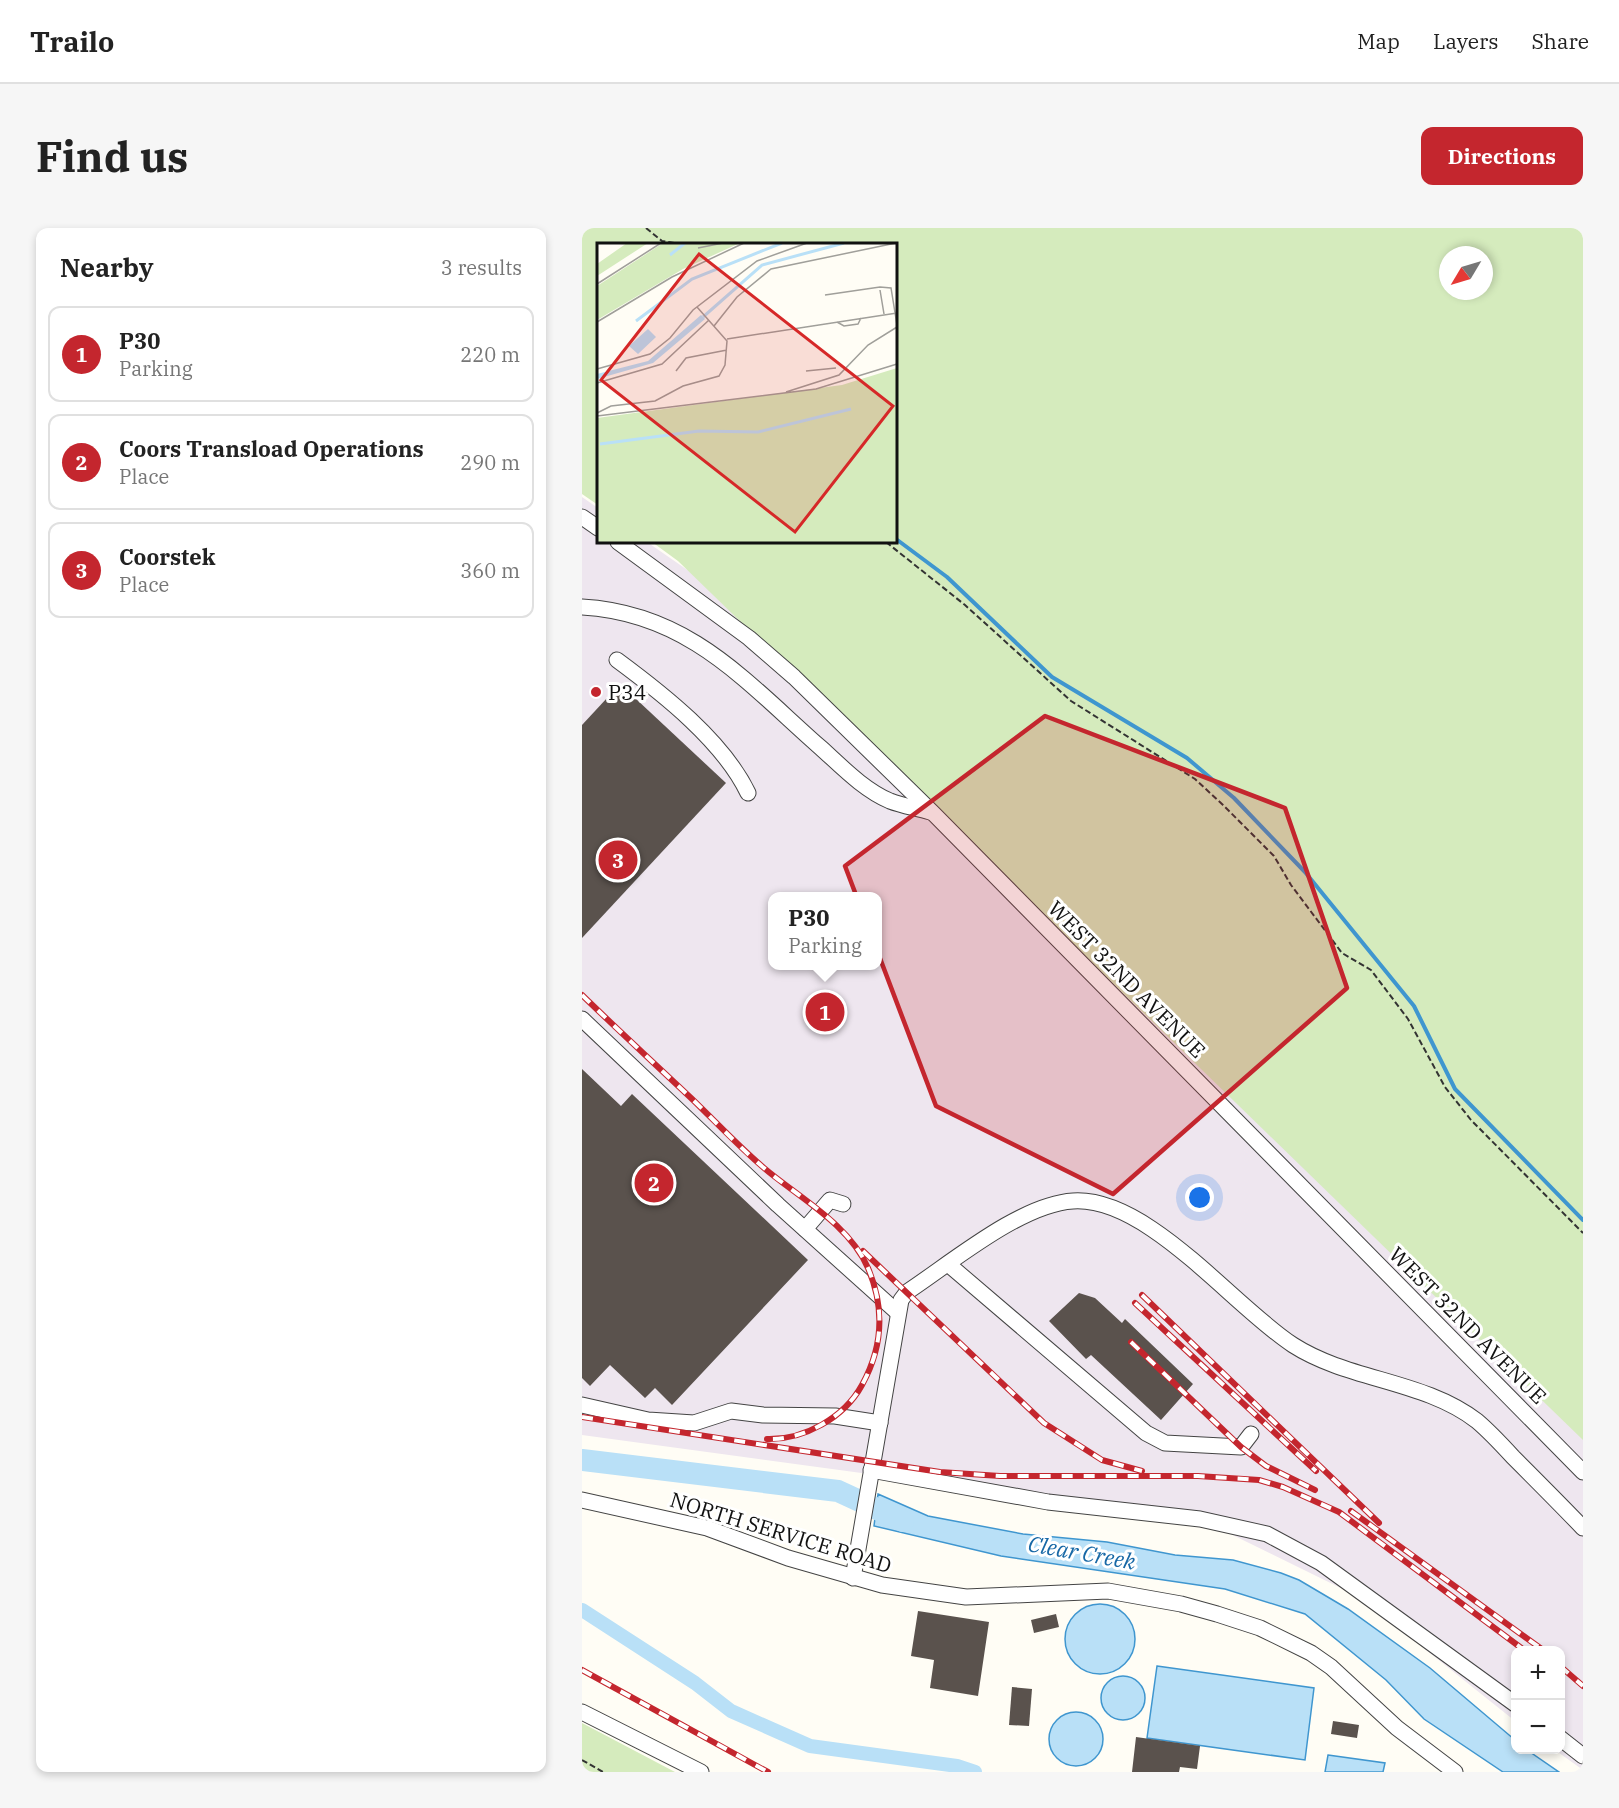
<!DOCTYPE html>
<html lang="en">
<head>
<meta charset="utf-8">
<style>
  :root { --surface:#fff; --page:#f6f6f6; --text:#222; --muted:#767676; --line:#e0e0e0; --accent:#c4262e }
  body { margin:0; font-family:"IBM Plex Serif",serif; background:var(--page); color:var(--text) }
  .controls { position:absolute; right:18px; bottom:18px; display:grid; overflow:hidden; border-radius:12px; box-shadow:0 3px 9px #0003 }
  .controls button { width:54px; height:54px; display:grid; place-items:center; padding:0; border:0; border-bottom:2px solid var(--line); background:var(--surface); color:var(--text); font:30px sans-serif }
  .compass { position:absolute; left:857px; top:18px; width:54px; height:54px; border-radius:50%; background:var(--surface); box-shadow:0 3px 9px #0003; rotate:232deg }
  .you { position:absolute; left:618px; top:970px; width:21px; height:21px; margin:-15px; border:4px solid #fff; border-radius:50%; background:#1a73e8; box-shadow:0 0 0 9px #1a73e833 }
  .badge { display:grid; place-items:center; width:39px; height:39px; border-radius:50%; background:var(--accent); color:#fff; font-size:20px; font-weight:700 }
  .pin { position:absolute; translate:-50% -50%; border:3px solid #fff; box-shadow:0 2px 6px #0006 }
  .popup { position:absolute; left:186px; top:664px; width:114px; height:78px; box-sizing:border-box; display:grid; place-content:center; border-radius:12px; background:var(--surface); filter:drop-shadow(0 2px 4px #0005); font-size:20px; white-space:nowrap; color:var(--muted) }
  .popup b { font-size:22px; color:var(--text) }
  .popup::after { content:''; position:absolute; left:50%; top:100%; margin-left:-12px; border:12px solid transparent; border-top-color:var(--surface) }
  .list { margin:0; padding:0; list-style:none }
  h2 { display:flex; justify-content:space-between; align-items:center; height:78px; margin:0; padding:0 24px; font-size:26px }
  h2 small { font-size:20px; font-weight:400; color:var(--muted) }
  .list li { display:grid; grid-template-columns:39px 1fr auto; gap:18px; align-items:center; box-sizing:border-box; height:96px; margin:0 12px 12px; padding:0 12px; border:2px solid var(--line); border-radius:12px }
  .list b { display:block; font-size:22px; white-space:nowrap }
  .list p { margin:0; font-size:20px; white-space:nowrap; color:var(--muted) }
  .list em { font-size:20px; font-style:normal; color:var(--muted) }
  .map { position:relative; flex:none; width:1001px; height:1544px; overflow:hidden; border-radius:12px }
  header { display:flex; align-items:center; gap:36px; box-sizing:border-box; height:84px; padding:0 30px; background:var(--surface); border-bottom:2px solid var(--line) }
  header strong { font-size:28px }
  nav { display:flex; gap:33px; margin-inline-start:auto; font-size:21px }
  .intro { display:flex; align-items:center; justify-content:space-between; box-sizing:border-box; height:144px; padding:0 36px }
  h1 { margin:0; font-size:42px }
  .button { padding:15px 27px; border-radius:12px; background:var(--accent); color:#fff; font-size:21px; font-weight:700 }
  main { display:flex; gap:36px; padding:0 36px }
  aside { flex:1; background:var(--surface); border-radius:12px; box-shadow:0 3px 9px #0003 }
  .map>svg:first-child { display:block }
  .industrial { fill:#eee6ef; fill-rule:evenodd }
  .green { fill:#d5ebbd; fill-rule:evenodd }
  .water { fill:#b9e0f7; stroke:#3f96cf; stroke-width:1.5 }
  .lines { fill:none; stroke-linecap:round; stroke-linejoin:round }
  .stream { stroke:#3f96cf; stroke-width:4 }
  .canal { stroke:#b9e0f7; stroke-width:14 }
  .river { stroke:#b9e0f7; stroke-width:22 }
  .building { fill:#5a524d }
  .minor-casing { stroke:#444; stroke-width:17 }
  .path { stroke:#333; stroke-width:2; stroke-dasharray:6 3; stroke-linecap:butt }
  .minor { stroke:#fff; stroke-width:15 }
  .rail-casing { stroke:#c4262e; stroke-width:6 }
  .rail { stroke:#fff; stroke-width:4; stroke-dasharray:11; stroke-linecap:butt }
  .marked { fill:#c4262e; fill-opacity:0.2; stroke:#c4262e; stroke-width:4.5; stroke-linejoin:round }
  .poi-dot { fill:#c4262e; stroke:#fff; stroke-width:2 }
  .labels { text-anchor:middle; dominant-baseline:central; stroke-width:6; stroke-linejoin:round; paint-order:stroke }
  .poi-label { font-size:21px; fill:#111; stroke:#fff; text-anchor:start }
  .street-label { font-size:21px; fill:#111; stroke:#fff }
  .water-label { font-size:22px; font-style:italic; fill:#1768a6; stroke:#fff }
  .inset-river { fill:none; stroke:#b9e0f7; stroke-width:3 }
  .inset-road { fill:none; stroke:#a09f9a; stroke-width:1.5 }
  .view { fill:#d62828; fill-opacity:0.15; stroke:#d62828; stroke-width:3 }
  .inset-edge { fill:none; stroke:#111; stroke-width:3 }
</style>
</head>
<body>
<header>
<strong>Trailo</strong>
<nav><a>Map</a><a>Layers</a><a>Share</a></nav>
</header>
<div class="intro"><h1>Find us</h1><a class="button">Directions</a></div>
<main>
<aside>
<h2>Nearby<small>3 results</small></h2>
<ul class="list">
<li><span class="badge">1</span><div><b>P30</b><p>Parking</p></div><em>220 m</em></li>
<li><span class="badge">2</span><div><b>Coors Transload Operations</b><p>Place</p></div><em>290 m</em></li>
<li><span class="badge">3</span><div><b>Coorstek</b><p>Place</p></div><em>360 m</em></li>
</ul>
</aside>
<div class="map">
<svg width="1001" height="1544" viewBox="0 0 1001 1544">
  <rect width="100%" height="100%" fill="#fffdf5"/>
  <!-- industrial -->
  <path class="industrial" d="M0,269L16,280V314H65L296,474L1001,1204V1542L973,1522H978V1422H933V1493L779,1370L618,1291L0,1207ZM190,668H296V738H190Z"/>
  <!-- green -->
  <g class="green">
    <path d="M0,0H1001V1212L96,333L70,314H314V16H16V277L0,266ZM866,27H902V63H866Z"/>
    <polygon points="0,1495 93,1544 0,1544"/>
  </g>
  <!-- water -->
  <g class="water">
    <polygon points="296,1266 346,1288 441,1306 525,1314 593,1327 651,1332 699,1345 717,1352 766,1381 848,1440 933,1512 933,1522 945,1522 977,1544 921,1544 842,1491 804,1452 723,1386 643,1361 419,1328 292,1298"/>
    <circle cx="518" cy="1411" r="35"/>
    <polygon points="575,1438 732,1460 723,1532 565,1510"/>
    <circle cx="541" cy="1470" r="22"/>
    <circle cx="494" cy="1511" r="27"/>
    <polygon points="746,1527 803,1535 801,1544 743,1544"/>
  </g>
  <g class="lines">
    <!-- stream -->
    <polyline class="stream" points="314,311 365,349 470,449 605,530 652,570 723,644 832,778 873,861 1001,992"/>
    <!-- canal -->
    <polyline class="canal" points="0,1382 113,1455 149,1483 228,1518 375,1538 393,1544"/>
    <!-- river -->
    <polyline class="river" points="0,1232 256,1263 321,1293"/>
  </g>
  <!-- building -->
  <g class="building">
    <polygon points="38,456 144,555 0,710 0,497"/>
    <polygon points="0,841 39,878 50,866 226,1032 90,1177 73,1160 63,1170 28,1137 8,1158 0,1150"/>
    <polygon points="497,1065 513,1070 540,1095 543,1091 611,1156 579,1192 509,1127 504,1131 467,1093"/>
    <polygon points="336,1383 407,1394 396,1468 348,1460 352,1432 329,1428"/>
    <polygon points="474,1386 477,1399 452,1405 449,1392"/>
    <polygon points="430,1459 450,1461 447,1498 427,1497"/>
    <polygon points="751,1493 777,1497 775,1510 749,1506"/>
    <polygon points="554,1509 618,1518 615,1541 598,1539 597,1544 550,1544"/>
  </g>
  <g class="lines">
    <!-- minor casing -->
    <g class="minor-casing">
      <g id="minor">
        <polyline points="0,289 16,300"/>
        <polyline points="36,314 167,410 212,449 351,585 1001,1244"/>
        <path d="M0,379C107,385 164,454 239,520C260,539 282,562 308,573C321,578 335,580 348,584"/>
        <path d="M35,432C81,466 141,513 166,565"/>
        <polyline points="0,791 196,977 315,1084"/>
        <polyline points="223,1001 248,972 261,976"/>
        <polyline points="366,1036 564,1205 583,1215 659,1219 669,1206"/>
        <polyline points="0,1177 66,1192 112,1195 149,1183 181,1187 253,1188 298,1195"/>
        <polyline points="289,1242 466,1274 618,1291 685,1306 739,1335 933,1476"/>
        <polyline points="0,1272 125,1300 206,1330 300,1357 384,1369 526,1363 599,1376 635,1386 678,1400 729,1425 749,1439 815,1500 873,1544"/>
        <path d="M271,1350L319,1072L325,1064C369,1035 439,976 491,973C565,968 651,1078 711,1117C767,1153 842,1152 895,1193C908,1204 920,1217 931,1229C954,1252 978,1276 1001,1300"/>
        <polyline points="0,1484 119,1544"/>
        <polyline points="978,1510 1001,1528"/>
      </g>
    </g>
    <!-- path -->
    <g class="path">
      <polyline points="64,0 80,13 99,16"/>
      <polyline points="304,314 383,377 489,473 613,551 641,577 692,628 709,657 760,725 789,742 826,791 863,859 889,892 1001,1005"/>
      <polyline points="0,1532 21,1544"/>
    </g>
    <!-- minor -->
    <use href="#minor" class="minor"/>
    <!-- rail casing -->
    <g class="rail-casing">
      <g id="rail">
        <path d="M0,767C36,802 73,836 109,870C133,893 156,918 182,940C216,969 267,996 286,1040C303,1080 301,1119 280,1157C262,1190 222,1212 185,1211"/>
        <polyline points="281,1023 462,1195 520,1232 560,1243"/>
        <polyline points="560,1067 797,1295"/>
        <polyline points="553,1075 734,1243"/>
        <polyline points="549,1114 659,1219 684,1238 733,1262"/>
        <polyline points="0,1189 358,1244 418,1248 616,1248 677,1252 701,1259 757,1284 942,1422"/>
        <polyline points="769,1283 961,1422"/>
        <polyline points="978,1438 1001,1458"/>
        <polyline points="0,1442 186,1544"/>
      </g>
    </g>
    <!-- rail -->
    <use href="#rail" class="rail"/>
  </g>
  <!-- marked area -->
  <path class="marked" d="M463,488L703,580L765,760L531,966L354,878L263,638Z"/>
  <!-- markers -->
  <circle class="poi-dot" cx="14" cy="464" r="6"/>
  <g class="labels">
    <!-- poi labels -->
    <g class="poi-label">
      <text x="26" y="464">P34</text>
    </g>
    <!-- street labels -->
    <g class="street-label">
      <text transform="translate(545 751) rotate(45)">WEST 32ND AVENUE</text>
      <text transform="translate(886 1097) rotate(45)">WEST 32ND AVENUE</text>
      <text transform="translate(199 1304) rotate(17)">NORTH SERVICE ROAD</text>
    </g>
    <!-- water labels -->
    <g class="water-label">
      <text transform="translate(500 1324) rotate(10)">Clear Creek</text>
    </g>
  </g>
  <!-- overview -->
  <g transform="translate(15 15)">
    <rect width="300" height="300" fill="#fffdf5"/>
    <path d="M30,0H51L0,33V21ZM66,0H143L86,26L0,77V43ZM300,125V300H0V175L245,142Z" fill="#d5ebbd"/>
    <path d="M104,72L108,76L56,120L0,136V131L51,118ZM51,86L59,94L41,111L32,103Z" fill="#b9e0f7"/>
    <path class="inset-river" d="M73,12L88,0M106,74L165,22L247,0M39,78L95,36L185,0M3,201L102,188L161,189L254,166"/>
    <path class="inset-road" d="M101,5L126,0M0,41L64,0M283,47L287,71M228,52L283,44L294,45L300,82M0,79L75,34L147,0M240,79L247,83L261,81L264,75M117,83L140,54L174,26L299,0M130,96L300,70M0,126L53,111L73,95L96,67L160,18L210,0M79,128L89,115L130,107M209,128L239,125M0,140L65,121L112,77M189,149L242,132L271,102L300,84M0,170L14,163L58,158L86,143L122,133L128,122L130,98L100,64M0,173L219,146L300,121"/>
    <path class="view" d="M102,11L296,163L198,289L4,137Z"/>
    <rect width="300" height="300" class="inset-edge"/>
  </g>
</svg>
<div class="controls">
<button>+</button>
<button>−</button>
</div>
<svg class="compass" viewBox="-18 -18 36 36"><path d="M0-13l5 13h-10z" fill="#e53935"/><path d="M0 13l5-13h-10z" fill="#767676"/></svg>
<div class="you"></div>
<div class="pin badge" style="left:243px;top:784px">1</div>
<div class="popup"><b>P30</b>Parking</div>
<div class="pin badge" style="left:72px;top:955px">2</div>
<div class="pin badge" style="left:36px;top:632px">3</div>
</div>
</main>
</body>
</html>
